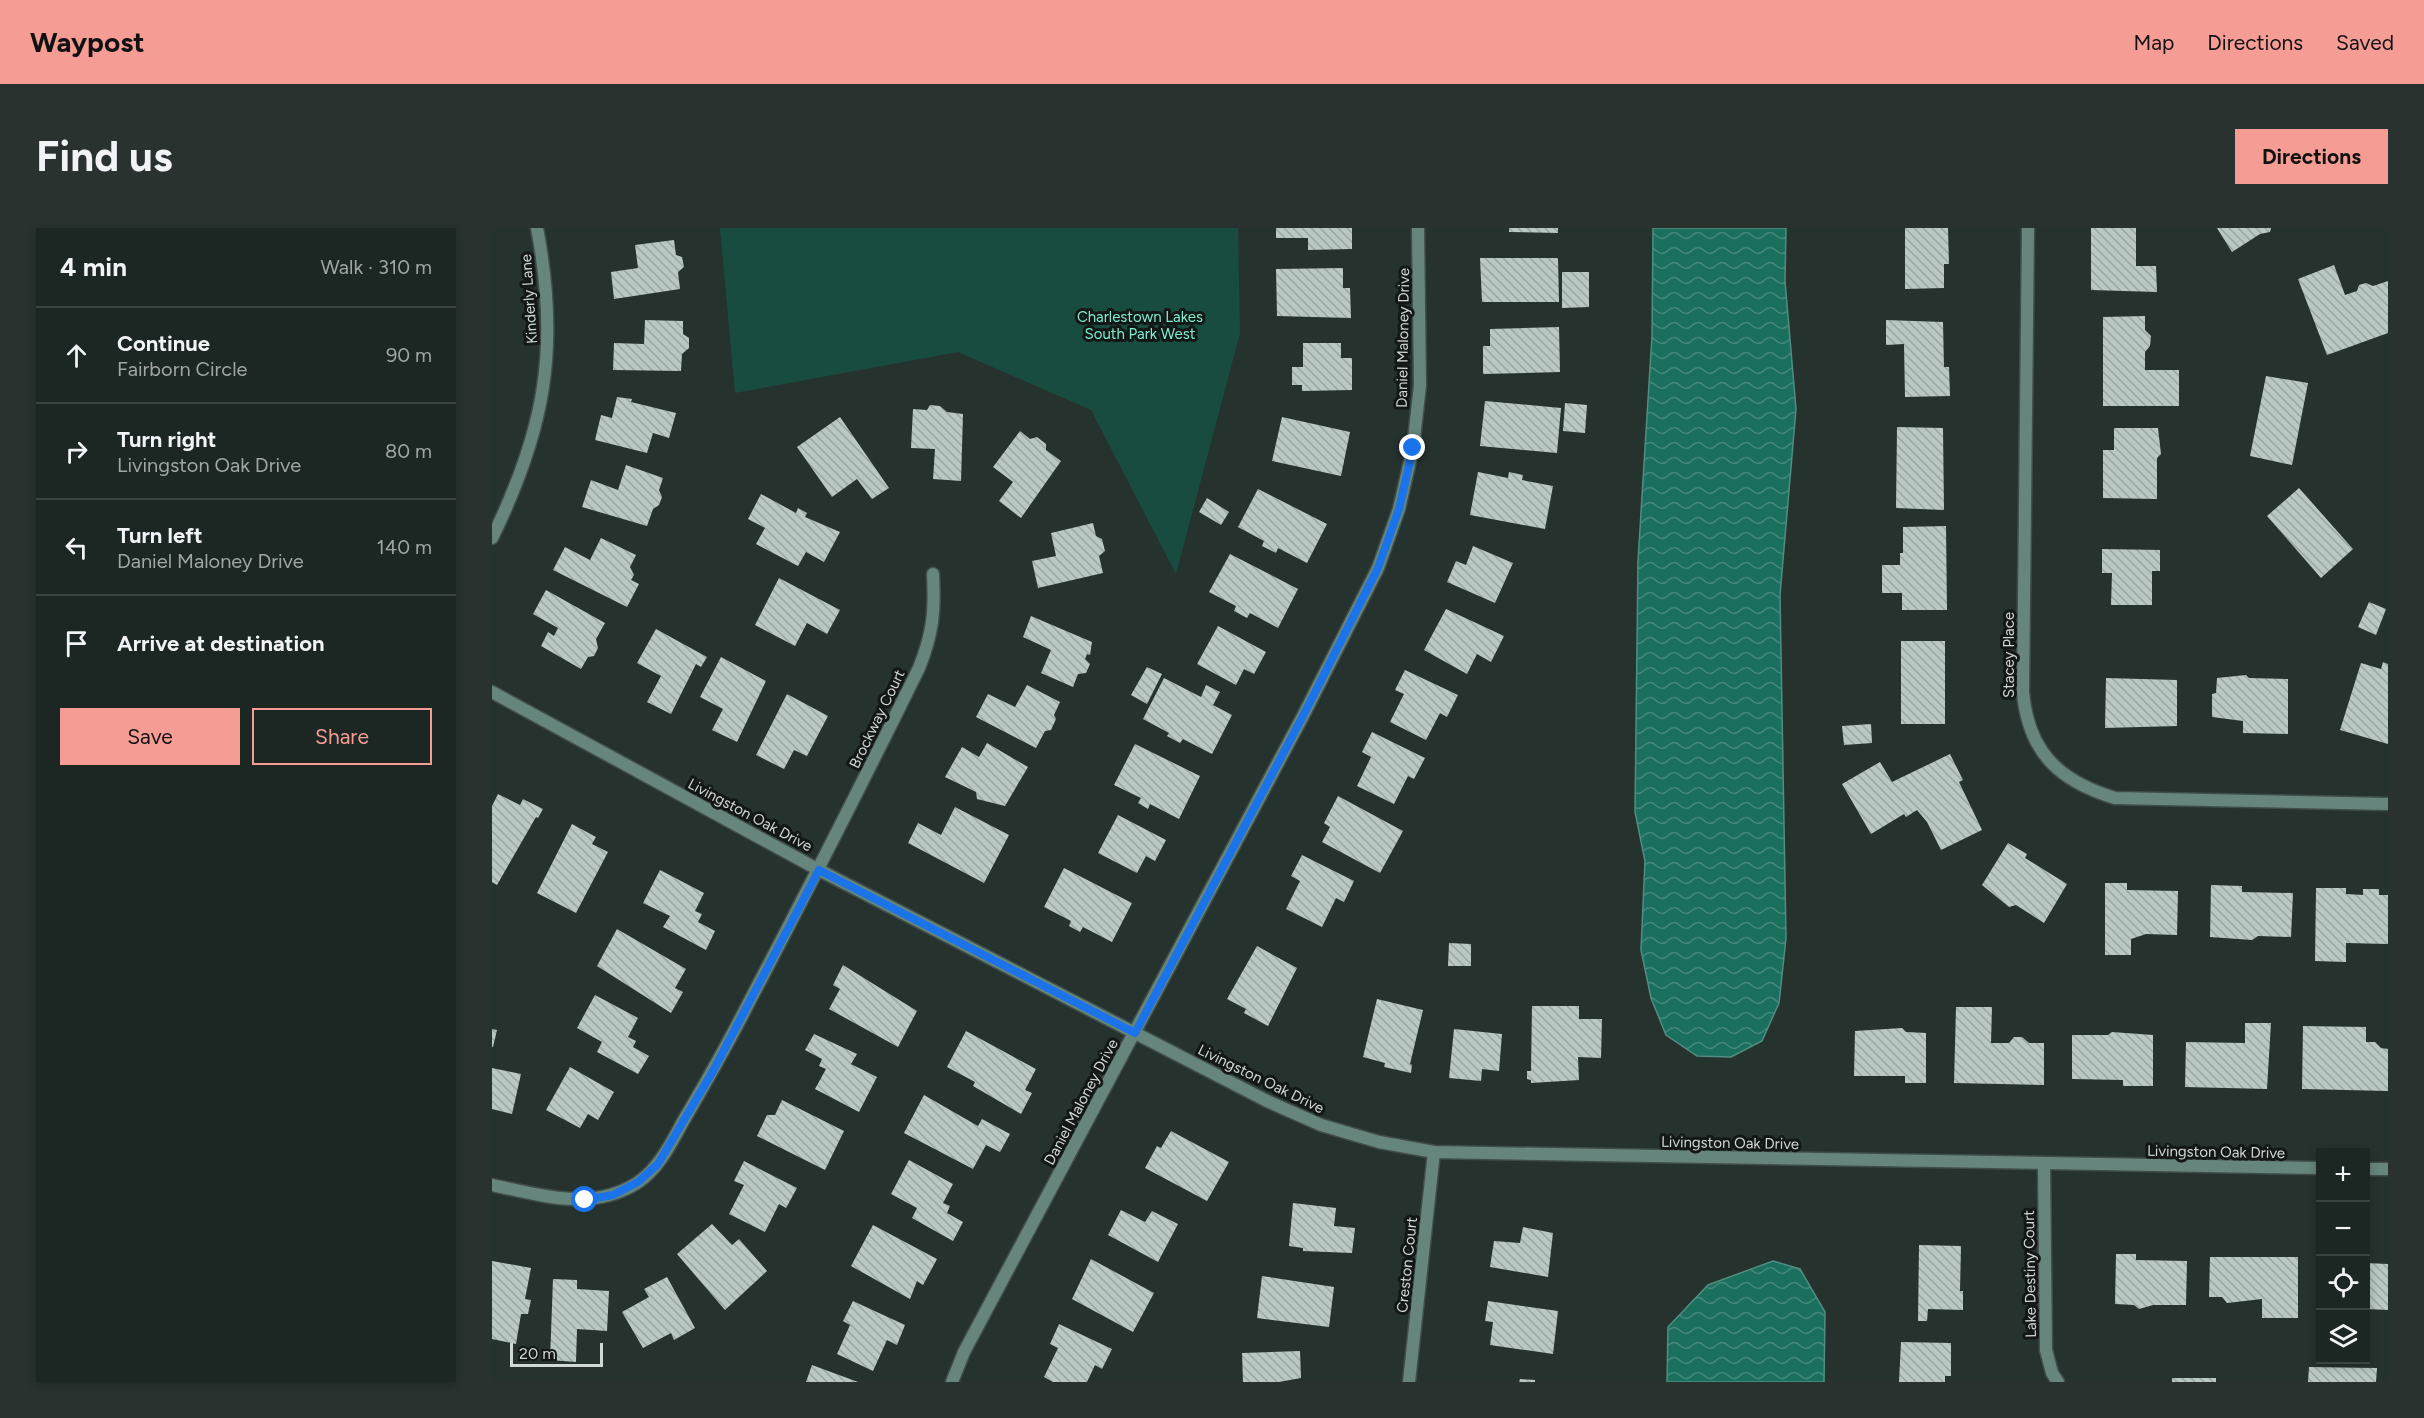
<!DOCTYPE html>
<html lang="en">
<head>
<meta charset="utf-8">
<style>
  :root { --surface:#1c2622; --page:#29322f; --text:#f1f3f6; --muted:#a0a5a5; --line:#3a4340; --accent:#f59c95 }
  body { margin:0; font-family:Figtree,sans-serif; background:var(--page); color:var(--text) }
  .controls { position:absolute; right:18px; bottom:18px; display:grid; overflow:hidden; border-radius:0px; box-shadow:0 3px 9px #0003 }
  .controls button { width:54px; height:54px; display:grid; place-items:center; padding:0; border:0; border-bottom:2px solid var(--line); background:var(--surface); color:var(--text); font:30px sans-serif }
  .scale { position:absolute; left:18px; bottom:15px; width:93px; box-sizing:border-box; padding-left:6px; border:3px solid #d1d8d6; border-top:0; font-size:16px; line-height:21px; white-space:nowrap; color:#d1d8d6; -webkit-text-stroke:4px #131817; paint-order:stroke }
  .stop { position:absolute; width:18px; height:18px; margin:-14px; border:4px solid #1a73e8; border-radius:50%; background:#fff }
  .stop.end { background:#1a73e8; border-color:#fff; box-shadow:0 2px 6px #0008 }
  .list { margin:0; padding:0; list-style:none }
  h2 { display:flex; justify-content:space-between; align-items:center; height:78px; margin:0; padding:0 24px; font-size:26px }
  h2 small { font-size:20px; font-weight:400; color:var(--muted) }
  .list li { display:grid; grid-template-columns:39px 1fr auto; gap:18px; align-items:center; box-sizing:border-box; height:96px; padding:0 24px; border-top:2px solid var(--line) }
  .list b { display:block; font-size:22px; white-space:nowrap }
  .list p { margin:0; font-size:20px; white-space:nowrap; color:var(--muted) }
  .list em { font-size:20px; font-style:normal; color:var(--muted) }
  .actions { display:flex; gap:12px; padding:18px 24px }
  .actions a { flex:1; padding:14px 0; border:2px solid var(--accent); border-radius:0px; text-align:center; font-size:21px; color:var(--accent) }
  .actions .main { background:var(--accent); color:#111 }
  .icon { flex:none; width:33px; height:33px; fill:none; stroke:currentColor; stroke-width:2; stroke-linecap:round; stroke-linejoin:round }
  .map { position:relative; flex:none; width:1896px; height:1154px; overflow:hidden; border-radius:0px }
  header { display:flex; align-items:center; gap:36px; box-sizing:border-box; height:84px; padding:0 30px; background:var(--accent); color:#111 }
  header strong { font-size:28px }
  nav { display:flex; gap:33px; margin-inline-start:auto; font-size:21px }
  .intro { display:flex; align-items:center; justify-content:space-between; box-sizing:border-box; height:144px; padding:0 36px }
  h1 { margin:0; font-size:42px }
  .button { padding:15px 27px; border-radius:0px; background:var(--accent); color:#111; font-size:21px; font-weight:700 }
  main { display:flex; gap:36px; padding:0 36px }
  aside { flex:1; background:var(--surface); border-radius:0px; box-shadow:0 3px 9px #0003 }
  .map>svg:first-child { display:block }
  .park { fill:#194c40 }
  .water { fill:url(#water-waves); stroke:#518e81; stroke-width:1.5 }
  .building { fill:url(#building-back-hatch) }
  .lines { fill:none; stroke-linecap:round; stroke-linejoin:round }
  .minor-casing { stroke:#414d49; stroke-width:15 }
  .minor { stroke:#66857c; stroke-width:12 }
  .route { stroke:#1a73e8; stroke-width:8 }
  .labels { text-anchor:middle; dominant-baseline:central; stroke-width:6; stroke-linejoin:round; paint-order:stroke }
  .street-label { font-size:15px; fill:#d1d8d6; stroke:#131817 }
  .park-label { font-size:15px; fill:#7ceed1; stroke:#131817 }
</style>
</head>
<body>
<header>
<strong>Waypost</strong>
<nav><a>Map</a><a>Directions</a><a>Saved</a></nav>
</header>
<div class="intro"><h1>Find us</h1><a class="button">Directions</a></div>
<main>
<aside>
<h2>4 min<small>Walk · 310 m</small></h2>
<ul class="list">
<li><svg class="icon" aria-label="ahead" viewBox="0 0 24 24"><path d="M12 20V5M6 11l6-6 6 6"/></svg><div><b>Continue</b><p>Fairborn Circle</p></div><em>90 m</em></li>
<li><svg class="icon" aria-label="right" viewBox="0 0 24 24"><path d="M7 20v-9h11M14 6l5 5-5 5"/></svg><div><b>Turn right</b><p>Livingston Oak Drive</p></div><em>80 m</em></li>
<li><svg class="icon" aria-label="left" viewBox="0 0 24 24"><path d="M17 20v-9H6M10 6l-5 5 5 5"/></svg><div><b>Turn left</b><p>Daniel Maloney Drive</p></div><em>140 m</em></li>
<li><svg class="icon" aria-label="arrive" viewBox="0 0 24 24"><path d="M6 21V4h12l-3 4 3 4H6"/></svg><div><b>Arrive at destination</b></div></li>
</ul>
<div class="actions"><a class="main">Save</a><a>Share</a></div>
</aside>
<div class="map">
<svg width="1896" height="1154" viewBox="0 0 1896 1154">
  <defs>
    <pattern id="water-waves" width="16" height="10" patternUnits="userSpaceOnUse" patternTransform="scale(1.5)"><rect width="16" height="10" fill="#1a6f5d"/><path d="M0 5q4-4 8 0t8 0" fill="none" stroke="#45897b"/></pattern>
    <pattern id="building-back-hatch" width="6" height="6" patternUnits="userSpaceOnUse" patternTransform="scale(1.5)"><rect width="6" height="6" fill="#b9c8c3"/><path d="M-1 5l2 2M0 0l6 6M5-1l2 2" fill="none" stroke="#9aa6a2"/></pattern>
  </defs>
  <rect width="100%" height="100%" fill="#26322e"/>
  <!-- park -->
  <polygon class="park" points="228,0 746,0 748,105 684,346 599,182 466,124 243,165"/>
  <!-- water -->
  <g class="water">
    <polygon points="1161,0 1294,0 1293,53 1304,181 1288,367 1294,710 1287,775 1270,813 1239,829 1205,828 1174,807 1159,770 1149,722 1153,633 1143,584 1146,333 1160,108"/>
    <polygon points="1281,1033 1308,1041 1333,1084 1332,1154 1175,1154 1176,1099 1216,1057"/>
  </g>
  <!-- building -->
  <g class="building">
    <polygon points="784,0 860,0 860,21 816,22 816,10 784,10"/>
    <polygon points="1017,0 1066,0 1066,5 1017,4"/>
    <polygon points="1413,0 1456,0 1457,36 1452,36 1452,60 1413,61"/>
    <polygon points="1599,0 1644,0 1644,38 1664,38 1665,64 1599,62"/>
    <polygon points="1725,0 1779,0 1778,4 1768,6 1740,24"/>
    <polygon points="182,12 184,27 190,29 192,39 186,44 188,61 122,71 119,44 146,40 143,17"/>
    <polygon points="988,30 1066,30 1067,74 990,74"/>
    <polygon points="1842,37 1853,67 1865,63 1867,57 1874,55 1881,58 1896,53 1896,105 1835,127 1806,51"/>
    <polygon points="851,40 851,60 858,60 859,90 785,88 784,41"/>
    <polygon points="1070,44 1097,44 1097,79 1070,80"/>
    <polygon points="1653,88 1653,102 1659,108 1658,118 1653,124 1653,142 1687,142 1687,178 1611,178 1611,89"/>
    <polygon points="153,92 191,93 191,106 197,110 197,120 190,126 189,143 121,142 122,115 152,116"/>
    <polygon points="1394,92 1451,94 1452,139 1457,139 1458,168 1413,169 1412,116 1394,117"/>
    <polygon points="1067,99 1068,144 991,146 991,118 998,118 998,101"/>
    <polygon points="811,115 849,115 849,130 860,130 860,162 810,163 810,157 800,157 800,139 811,139"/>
    <polygon points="1774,148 1816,155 1800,237 1758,228"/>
    <polygon points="125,169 140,171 139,174 184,185 177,210 161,205 155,225 103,212 109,187 120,190"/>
    <polygon points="993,173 1069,180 1065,225 988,218"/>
    <polygon points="1073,175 1095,177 1093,205 1071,203"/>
    <polygon points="438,177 448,178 455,184 471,186 469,253 441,251 443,221 419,220 421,181 435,182"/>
    <polygon points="348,189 397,260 380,271 365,251 340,269 305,219"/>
    <polygon points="790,189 858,204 849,248 780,233"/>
    <polygon points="1405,199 1451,200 1452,282 1404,280"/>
    <polygon points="1622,200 1666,200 1669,226 1665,230 1665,271 1611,270 1611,222 1622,222"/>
    <polygon points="528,203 538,211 545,209 554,216 554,222 569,233 529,290 507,273 521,254 501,239"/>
    <polygon points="134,237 171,250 167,262 170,269 167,277 161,281 155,298 90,279 99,252 126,262"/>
    <polygon points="986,244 1016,250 1017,244 1031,247 1030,252 1061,258 1053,301 978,287"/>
    <polygon points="1807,260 1861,321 1829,350 1775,288"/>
    <polygon points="766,261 835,296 815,335 786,320 784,325 770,318 772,313 746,299"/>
    <polygon points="269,266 304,285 306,280 315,285 313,289 348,304 332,334 314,324 306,338 264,316 273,300 256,291"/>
    <polygon points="715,270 737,284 729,297 707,284"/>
    <polygon points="601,295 604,308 610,311 613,323 607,328 611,345 546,360 540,333 564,328 559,305"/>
    <polygon points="1454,298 1455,382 1410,382 1410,365 1390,365 1390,337 1408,337 1408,325 1411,325 1411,299"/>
    <polygon points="109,310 144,327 138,339 142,347 139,352 147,356 135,379 61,342 73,319 98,332"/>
    <polygon points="981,318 1021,335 1003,375 955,354 964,333 974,337"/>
    <polygon points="1610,321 1668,322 1668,343 1660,343 1660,377 1619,377 1620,345 1610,345"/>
    <polygon points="738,326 806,361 786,400 758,385 755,390 742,383 744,378 717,364"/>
    <polygon points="287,350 348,382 335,406 315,395 303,418 263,397"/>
    <polygon points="54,362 113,395 104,411 106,420 102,428 96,429 89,441 49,418 56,404 62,408 66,400 41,386"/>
    <polygon points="1877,374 1894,381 1884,407 1866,399"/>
    <polygon points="954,381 1012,408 999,434 985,426 975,446 932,422"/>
    <polygon points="539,388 600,414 598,427 595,426 593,431 598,436 594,445 586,446 581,459 549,445 559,422 531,409"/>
    <polygon points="726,398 774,424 762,446 752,441 744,457 705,436"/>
    <polygon points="164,401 215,429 209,439 204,436 179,486 155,474 169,448 145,435"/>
    <rect x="1409" y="413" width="44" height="83"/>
    <polygon points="229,429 274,453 245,514 220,502 231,481 208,469"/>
    <polygon points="1891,434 1896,436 1896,516 1848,502 1869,435 1889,441"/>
    <polygon points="655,439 670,446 655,476 639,467"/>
    <polygon points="913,442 966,467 955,489 948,485 934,512 898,494 912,466 903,462"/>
    <polygon points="1754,447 1757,450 1796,451 1796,506 1751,505 1751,493 1720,489 1720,466 1724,465 1725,450"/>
    <polygon points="672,450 709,469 714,457 728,464 721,477 740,487 720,526 691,511 688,515 675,508 677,505 651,491"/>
    <polygon points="1614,450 1685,452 1685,498 1613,500"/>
    <polygon points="535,457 568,474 562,487 564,491 559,502 553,503 544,520 484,489 496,466 523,479"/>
    <polygon points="295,466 336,488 315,528 302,522 292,541 264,527"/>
    <polygon points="1379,496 1380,515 1352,517 1350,498"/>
    <polygon points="880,504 933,530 922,551 916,548 902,576 865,558 879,529 870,524"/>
    <polygon points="495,515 536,539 513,578 485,571 484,564 453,549 470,519 487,529"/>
    <polygon points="643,516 708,548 687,591 658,576 656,581 646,575 649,570 622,557"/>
    <polygon points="1458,526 1471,552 1467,554 1490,602 1449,622 1435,594 1425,582 1414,589 1412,586 1379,606 1350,556 1388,534 1400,554"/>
    <polygon points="6,566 28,577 31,571 51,581 46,590 44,589 5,657 0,654 0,578"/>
    <polygon points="846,568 911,603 888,645 830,614 838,599 832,595"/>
    <polygon points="463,579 517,607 492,655 416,615 426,595 449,607"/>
    <polygon points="626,587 674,612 663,633 654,628 645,645 606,625"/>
    <polygon points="80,596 104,609 100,616 116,624 84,685 45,665"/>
    <polygon points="1516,615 1535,626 1533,630 1575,656 1552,695 1524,677 1517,679 1490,657"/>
    <polygon points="810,627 862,653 852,674 844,670 830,699 794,681 808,653 799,648"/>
    <polygon points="572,640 640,675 620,714 591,699 588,704 577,698 579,693 552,679"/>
    <polygon points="168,642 212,665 203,683 210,686 206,694 223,703 214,722 171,699 178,688 151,675"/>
    <polygon points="1613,655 1635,655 1635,662 1686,663 1685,707 1654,706 1639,711 1639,727 1613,727"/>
    <polygon points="1719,657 1750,658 1750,664 1801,665 1799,709 1766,708 1760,712 1718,709"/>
    <polygon points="1824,660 1854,660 1854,666 1871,667 1871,661 1887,661 1887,667 1896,667 1896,716 1854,715 1854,734 1823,733"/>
    <polygon points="125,701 194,741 183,760 191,764 179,785 105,738"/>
    <polygon points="957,715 979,716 979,738 956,738"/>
    <polygon points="765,718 805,740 776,798 752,785 754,781 735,771"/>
    <polygon points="351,737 425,783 406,819 337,781 348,761 341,757"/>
    <polygon points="103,767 146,790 136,809 144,813 141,819 157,828 146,846 105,824 110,814 85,800"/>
    <polygon points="885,771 931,782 918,836 920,837 919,845 892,839 893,835 871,829"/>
    <polygon points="1040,778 1087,778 1087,791 1110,791 1109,830 1086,829 1087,852 1039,855 1039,852 1035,851 1035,843 1039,843"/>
    <polygon points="1464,779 1500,779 1499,815 1517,815 1522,809 1530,809 1537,815 1552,815 1552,857 1462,855"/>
    <polygon points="1753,795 1779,795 1775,861 1693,859 1694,814 1753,815"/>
    <polygon points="1811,798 1874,799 1874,814 1883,814 1889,820 1896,821 1896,863 1810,861"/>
    <polygon points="1410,800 1414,804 1434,805 1434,855 1413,855 1413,848 1362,848 1363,803"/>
    <polygon points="0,801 5,802 1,819 0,819"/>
    <polygon points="962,801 1010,806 1007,843 990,841 989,853 957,850"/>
    <polygon points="474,803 544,841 533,862 540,865 529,886 481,858 483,854 455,839"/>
    <polygon points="1620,804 1661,807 1661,858 1631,858 1631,852 1580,851 1580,807 1616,807"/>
    <polygon points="322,806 365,826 359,836 385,849 367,884 323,861 334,841 327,838 330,831 313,822"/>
    <polygon points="78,839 122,864 106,892 96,886 88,900 54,882"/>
    <polygon points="0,840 29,846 20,886 0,881"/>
    <polygon points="432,867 486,898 490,891 518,906 508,924 494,917 481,941 412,905"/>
    <polygon points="290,872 352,903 333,942 265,908 275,887 283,887"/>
    <polygon points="679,903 737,934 715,973 653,940 665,918 669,920"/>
    <polygon points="417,932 461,956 451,975 458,978 455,985 471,994 461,1013 420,990 425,980 399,966"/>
    <polygon points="252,933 305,960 294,980 287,976 273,1004 237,986 252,957 242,953"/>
    <polygon points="801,975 844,980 842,998 863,1000 860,1025 811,1023 811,1020 797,1018"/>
    <polygon points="629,982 653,994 660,983 686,996 666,1034 616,1007"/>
    <polygon points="220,996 240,1017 247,1011 275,1043 233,1082 185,1026"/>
    <polygon points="381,997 445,1031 431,1057 425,1053 418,1071 359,1038"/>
    <polygon points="1031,999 1061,1005 1056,1049 998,1039 1002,1013 1028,1015"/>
    <polygon points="1427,1017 1469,1018 1468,1063 1471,1063 1471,1082 1436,1081 1435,1093 1426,1093"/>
    <polygon points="1624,1026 1644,1026 1644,1032 1695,1033 1694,1077 1661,1077 1647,1081 1642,1077 1623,1076"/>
    <polygon points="1718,1029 1806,1029 1806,1090 1770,1090 1770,1071 1735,1075 1730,1069 1717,1069"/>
    <polygon points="599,1031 662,1065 641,1104 580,1071"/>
    <polygon points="0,1033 39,1040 33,1071 39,1072 36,1086 29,1086 24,1116 0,1111"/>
    <polygon points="1874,1035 1896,1036 1896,1082 1874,1081"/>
    <polygon points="770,1048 842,1059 837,1099 765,1090"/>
    <polygon points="175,1049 203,1100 182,1112 179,1105 151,1120 130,1084 157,1069 152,1061"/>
    <polygon points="61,1051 85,1052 85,1061 117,1063 115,1103 85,1101 84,1134 58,1132"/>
    <polygon points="361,1073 413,1097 405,1117 395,1112 381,1143 345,1126 358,1097 351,1093"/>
    <polygon points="996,1073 1066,1083 1061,1126 998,1117 1001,1094 993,1093"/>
    <polygon points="567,1096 620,1121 610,1141 603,1137 595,1154 561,1154 552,1149 566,1120 558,1116"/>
    <polygon points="1409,1114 1459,1115 1459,1148 1453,1148 1453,1154 1407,1154"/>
    <polygon points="808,1123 809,1150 787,1154 751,1154 750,1125"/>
    <polygon points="320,1137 366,1154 314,1154"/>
    <polygon points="1817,1139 1885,1140 1884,1154 1816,1154"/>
    <rect x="1680" y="1150" width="44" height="4"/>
    <polygon points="1028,1151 1043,1152 1043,1154 1027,1154"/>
  </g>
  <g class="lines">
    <!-- minor casing -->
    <g class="minor-casing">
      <g id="minor">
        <path d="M1536,0L1531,464C1536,524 1567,553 1623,570L1896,576"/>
        <path d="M0,310C53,202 68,119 45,0"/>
        <polyline points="0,464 327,642 775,873 829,897 887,914 942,924 1828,940"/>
        <polyline points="1552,936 1554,1122 1560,1145 1566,1154"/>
        <polyline points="1874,941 1896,941"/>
        <path d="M0,957C49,967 99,984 145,955C168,940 180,913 193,890C210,861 226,833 242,803C305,683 367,562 427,440C441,405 443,384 441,346"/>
        <polyline points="460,1154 472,1124 812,486 886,340 907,281 921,220 928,157 926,0"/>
        <polyline points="917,1154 942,924"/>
      </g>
    </g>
    <!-- minor -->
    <use href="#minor" class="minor"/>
  </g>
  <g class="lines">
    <!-- route -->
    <polyline class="route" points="93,972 121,967 146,954 166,936 221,843 327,642 643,805 812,486 886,340 907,281 921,220"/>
  </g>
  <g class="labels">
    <!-- street labels -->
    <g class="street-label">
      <text transform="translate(37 71) rotate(-94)">Kinderly Lane</text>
      <text transform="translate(911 110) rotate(-89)">Daniel Maloney Drive</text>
      <text transform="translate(1517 427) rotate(-90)">Stacey Place</text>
      <text transform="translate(385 491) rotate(-64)">Brockway Court</text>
      <text transform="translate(258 587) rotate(28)">Livingston Oak Drive</text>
      <text transform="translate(769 851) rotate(26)">Livingston Oak Drive</text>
      <text transform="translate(589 874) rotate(-62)">Daniel Maloney Drive</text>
      <text transform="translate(1238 915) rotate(1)">Livingston Oak Drive</text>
      <text transform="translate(1724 924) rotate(1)">Livingston Oak Drive</text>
      <text transform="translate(915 1037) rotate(-84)">Creston Court</text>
      <text transform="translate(1538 1046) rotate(-91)">Lake Destiny Court</text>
    </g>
    <!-- park labels -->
    <g class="park-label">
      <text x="648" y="89">Charlestown Lakes<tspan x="648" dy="17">South Park West</tspan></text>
    </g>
  </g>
</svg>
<div class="controls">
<button>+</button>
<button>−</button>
<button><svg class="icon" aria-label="locate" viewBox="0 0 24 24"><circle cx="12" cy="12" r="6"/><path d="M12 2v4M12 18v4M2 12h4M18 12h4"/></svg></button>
<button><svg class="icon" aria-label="layers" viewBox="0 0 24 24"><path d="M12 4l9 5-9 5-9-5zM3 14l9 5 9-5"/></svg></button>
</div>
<div class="scale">20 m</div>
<div class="stop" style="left:93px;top:972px"></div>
<div class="stop end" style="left:921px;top:220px"></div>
</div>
</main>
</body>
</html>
